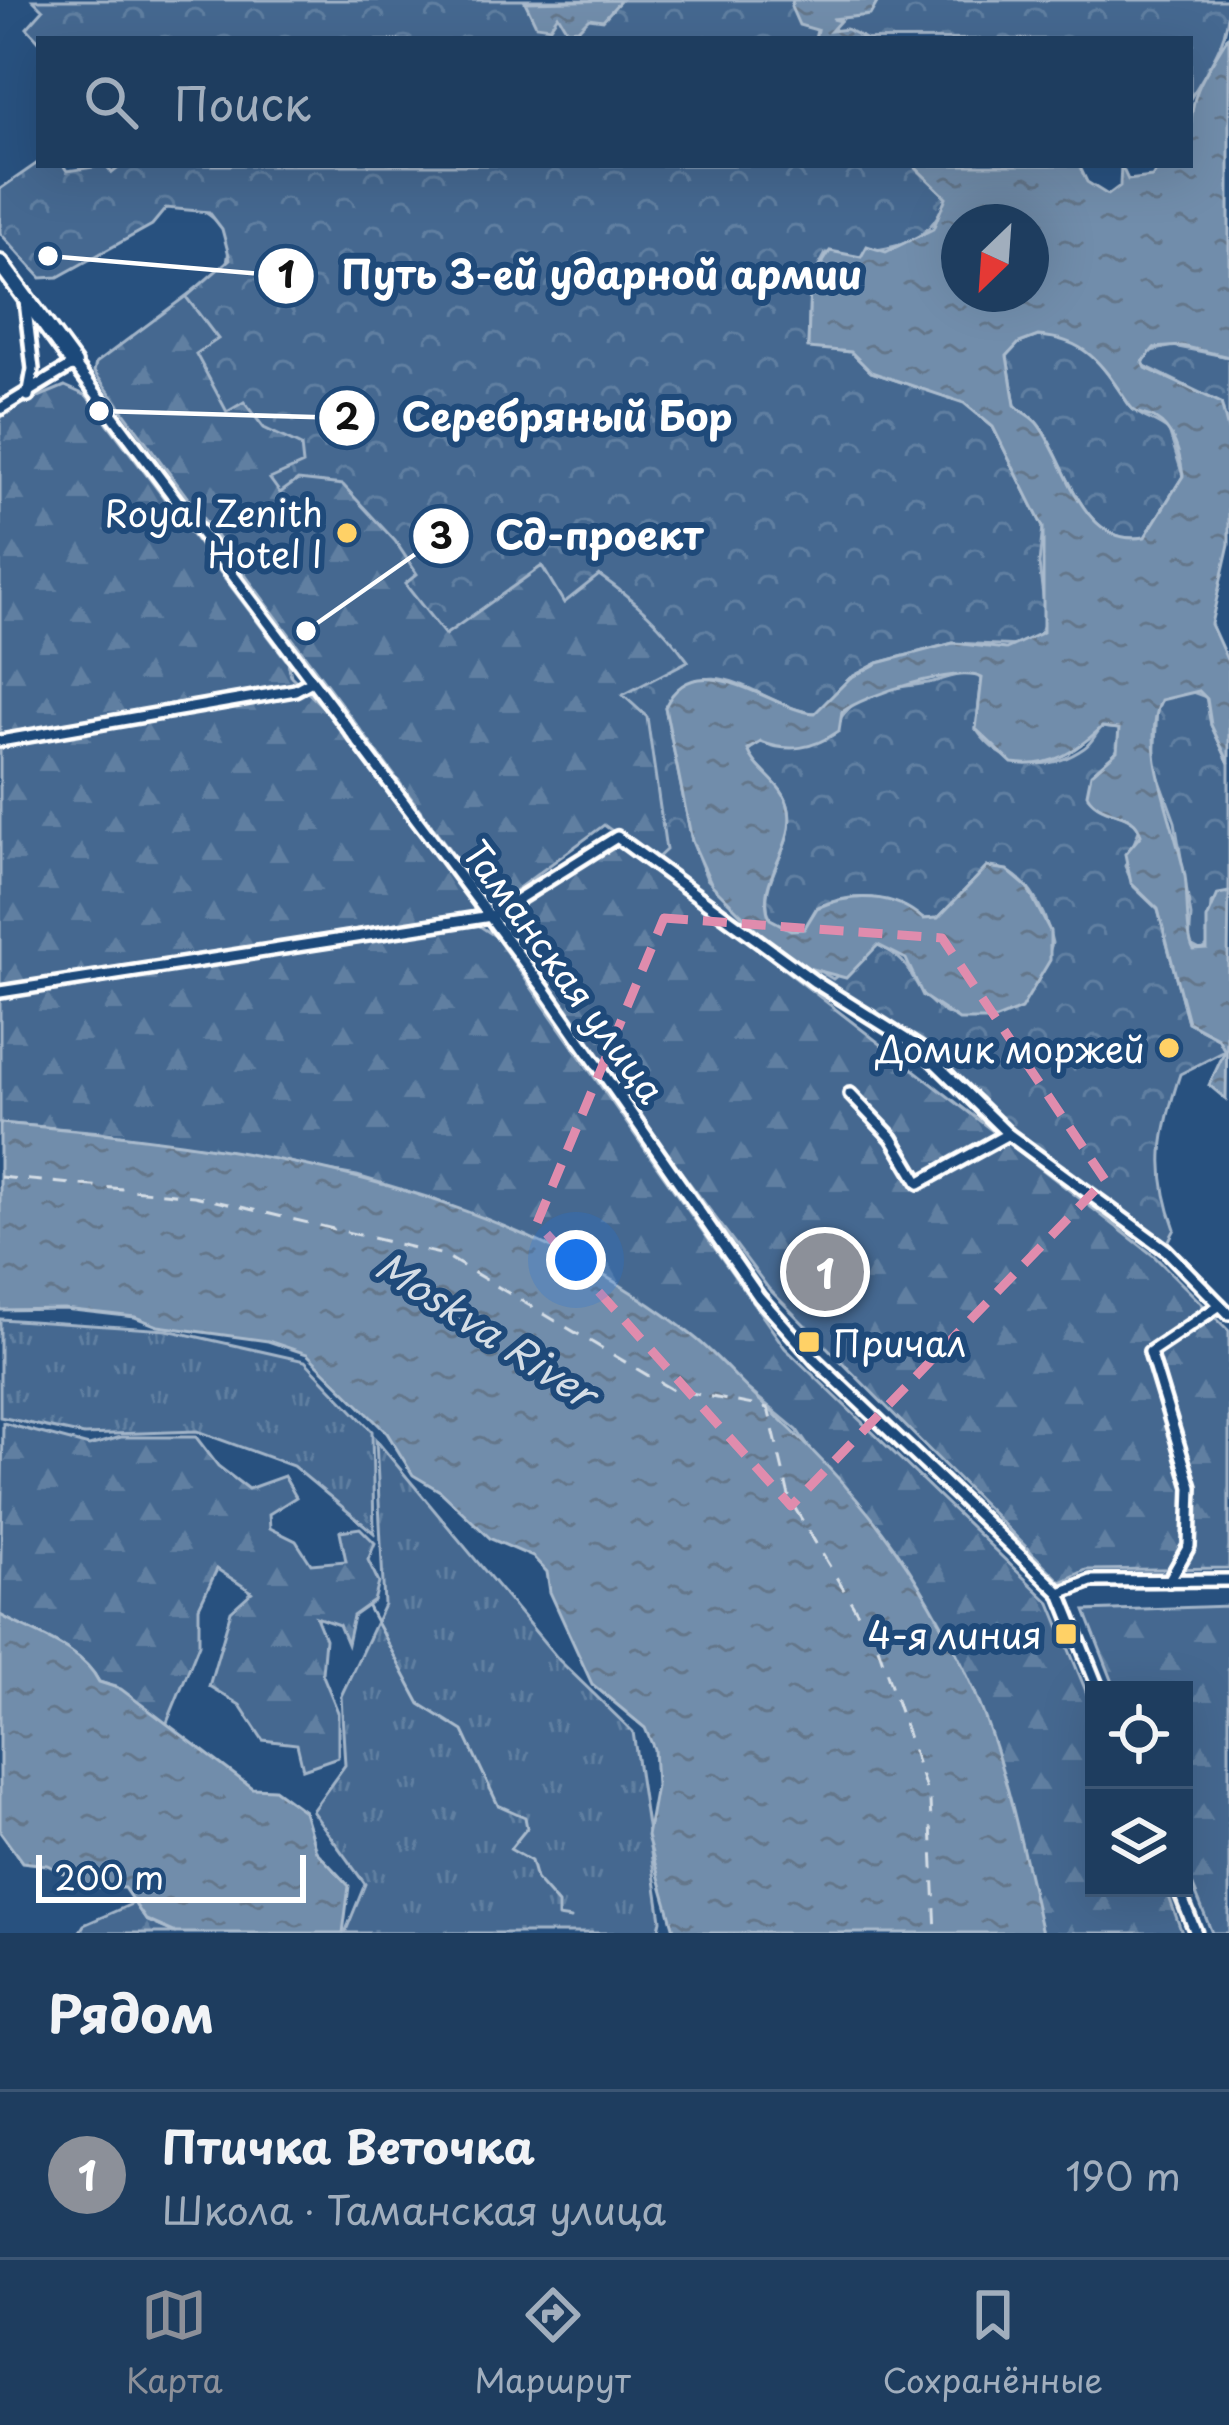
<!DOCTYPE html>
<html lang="ru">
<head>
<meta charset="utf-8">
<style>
  :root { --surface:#1e3d5f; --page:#2b4868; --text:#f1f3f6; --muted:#a1aebd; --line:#3c5674; --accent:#8c9099 }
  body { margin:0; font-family:"Playpen Sans",sans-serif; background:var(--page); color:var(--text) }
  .controls { position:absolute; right:36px; bottom:36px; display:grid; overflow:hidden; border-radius:0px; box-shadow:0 12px 48px #0002 }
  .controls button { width:108px; height:108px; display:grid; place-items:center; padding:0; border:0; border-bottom:3px solid var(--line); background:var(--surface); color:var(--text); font:60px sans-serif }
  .compass { position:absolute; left:941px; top:204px; width:108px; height:108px; border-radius:50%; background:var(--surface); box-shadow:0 12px 48px #0002; rotate:205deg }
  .scale { position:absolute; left:36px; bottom:30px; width:270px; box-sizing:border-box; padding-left:12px; border:6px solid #fff; border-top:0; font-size:33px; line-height:42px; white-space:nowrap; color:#fff; -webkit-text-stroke:9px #1f4a7a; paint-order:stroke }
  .you { position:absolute; left:576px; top:1260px; width:42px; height:42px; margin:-30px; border:9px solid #fff; border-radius:50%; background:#1a73e8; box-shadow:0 0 0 18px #1a73e833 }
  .badge { display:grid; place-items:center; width:78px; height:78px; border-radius:50%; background:var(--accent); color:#fff; font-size:39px; font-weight:700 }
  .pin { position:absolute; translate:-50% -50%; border:6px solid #fff; box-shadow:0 3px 12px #0006 }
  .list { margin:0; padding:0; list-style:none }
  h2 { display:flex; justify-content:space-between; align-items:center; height:156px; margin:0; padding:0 48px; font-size:51px }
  h2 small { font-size:39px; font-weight:400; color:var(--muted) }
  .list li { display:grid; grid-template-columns:78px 1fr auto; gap:36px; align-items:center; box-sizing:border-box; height:168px; padding:0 48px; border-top:3px solid var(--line) }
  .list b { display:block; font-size:45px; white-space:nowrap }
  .list p { margin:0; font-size:39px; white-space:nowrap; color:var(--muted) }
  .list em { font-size:39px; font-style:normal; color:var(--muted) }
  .icon { flex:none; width:66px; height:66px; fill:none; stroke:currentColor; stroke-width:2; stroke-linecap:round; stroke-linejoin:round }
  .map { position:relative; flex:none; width:1229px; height:1933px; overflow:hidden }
  .search { position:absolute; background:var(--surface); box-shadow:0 12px 48px #0002; left:36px; right:36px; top:36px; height:132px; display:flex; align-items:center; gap:30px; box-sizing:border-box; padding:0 42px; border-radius:0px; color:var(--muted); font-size:45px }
  .sheet { height:324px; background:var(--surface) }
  nav { display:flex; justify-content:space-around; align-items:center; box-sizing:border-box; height:168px; border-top:3px solid var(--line); background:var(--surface); font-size:33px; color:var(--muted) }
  nav a { display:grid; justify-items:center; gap:6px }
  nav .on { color:var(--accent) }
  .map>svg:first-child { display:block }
  .grass { fill:url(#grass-tufts); stroke:#a2b4c8; stroke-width:3 }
  .forest { fill:url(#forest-firs); stroke:#a2b4c8; stroke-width:3 }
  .park { fill:url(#park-crowns); stroke:#a2b4c8; stroke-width:3 }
  .water { fill:url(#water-ripples); stroke:#aabbcd; stroke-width:3; fill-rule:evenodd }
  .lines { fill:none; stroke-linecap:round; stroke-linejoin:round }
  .stream { stroke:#aabbcd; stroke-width:3 }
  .ferry { stroke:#d4dde6; stroke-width:3; stroke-dasharray:15 12; stroke-linecap:butt }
  .street-casing { stroke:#fff; stroke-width:18 }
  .secondary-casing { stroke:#fff; stroke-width:22 }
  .street { stroke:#1f4a7a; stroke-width:9 }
  .secondary { stroke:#1f4a7a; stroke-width:14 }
  .marked { fill:none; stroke:#e08cad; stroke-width:9; stroke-dasharray:24 15; stroke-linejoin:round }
  .poi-dot { fill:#ffd166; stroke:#1f4a7a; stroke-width:4.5 }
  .labels { text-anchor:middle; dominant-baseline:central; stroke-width:12; stroke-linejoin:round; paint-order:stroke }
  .poi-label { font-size:36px; fill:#fff; stroke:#1f4a7a; text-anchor:end }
  .street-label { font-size:36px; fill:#fff; stroke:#1f4a7a }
  .water-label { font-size:39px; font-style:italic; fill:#d4dde6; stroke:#1f4a7a }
  .leader { fill:none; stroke:#fff; stroke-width:4.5 }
  .callout-dot { fill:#fff; stroke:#1f4a7a; stroke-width:4.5 }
  .mark-label { font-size:36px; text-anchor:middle; font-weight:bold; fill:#111 }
  .callout-label { font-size:39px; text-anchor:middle; font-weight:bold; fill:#fff; stroke:#1f4a7a; stroke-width:12; stroke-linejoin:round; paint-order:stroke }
</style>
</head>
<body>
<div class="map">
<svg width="1229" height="1933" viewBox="0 0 1229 1933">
  <defs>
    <pattern id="grass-tufts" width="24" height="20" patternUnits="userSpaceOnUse" patternTransform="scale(3)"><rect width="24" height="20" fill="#446890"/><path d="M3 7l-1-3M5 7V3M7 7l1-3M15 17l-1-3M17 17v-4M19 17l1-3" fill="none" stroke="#607fa1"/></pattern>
    <pattern id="forest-firs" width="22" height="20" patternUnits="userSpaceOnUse" patternTransform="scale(3)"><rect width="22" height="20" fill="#446890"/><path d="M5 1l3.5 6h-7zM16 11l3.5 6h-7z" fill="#607fa1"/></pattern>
    <pattern id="park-crowns" width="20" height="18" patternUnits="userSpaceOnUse" patternTransform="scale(3)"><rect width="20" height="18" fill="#446890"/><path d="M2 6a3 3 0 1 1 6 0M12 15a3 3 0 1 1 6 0" fill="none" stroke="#607fa1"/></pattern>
    <pattern id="water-ripples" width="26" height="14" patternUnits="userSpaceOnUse" patternTransform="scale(3)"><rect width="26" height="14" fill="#718dab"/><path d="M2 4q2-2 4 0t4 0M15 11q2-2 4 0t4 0" fill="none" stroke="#64768a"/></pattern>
  </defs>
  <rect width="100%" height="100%" fill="#28517f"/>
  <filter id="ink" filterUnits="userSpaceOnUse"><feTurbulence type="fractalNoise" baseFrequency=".00833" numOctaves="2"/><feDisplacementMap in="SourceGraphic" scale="24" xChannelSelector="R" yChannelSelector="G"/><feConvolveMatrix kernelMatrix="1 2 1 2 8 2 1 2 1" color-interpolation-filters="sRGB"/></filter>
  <g filter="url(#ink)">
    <!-- grass -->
    <g class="grass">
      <polygon points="0,1319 167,1330 305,1361 372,1431 374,1533 293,1466 197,1431 84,1435 0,1417"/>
      <polygon points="376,1440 559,1660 633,1732 661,1920 658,1933 345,1933 365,1884 312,1811 345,1765 341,1696 384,1605"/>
    </g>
    <!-- forest -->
    <g class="forest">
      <path d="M222,165L809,302L992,647L969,643L671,725L697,856L674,875L604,825L497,904H490L94,372L96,363L225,267C238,239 214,207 185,207Z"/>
      <polygon points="65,386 87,396 288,662 291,676 325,709 473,903 475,923 495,936 785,1348 1050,1603 1094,1711 1094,1888 1166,1888 1182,1933 1042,1933 975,1692 797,1430 750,1391 566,1254 430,1198 357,1176 101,1132 0,1123 0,404 18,397 24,403"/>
      <polygon points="620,842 1154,1256 1229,1331 1229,1568 1086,1570 1061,1582 768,1288 500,930 505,917"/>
      <path d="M3,1423L89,1446L121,1437H196L218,1466L248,1489L284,1476L296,1497L269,1514L270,1528L296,1541L311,1564L346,1561L340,1531L360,1528L375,1543L368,1560L379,1583L374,1601L353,1616L347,1644L339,1625L316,1617L325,1639L322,1673L338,1712V1757L303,1769L297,1744L263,1740L240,1705L209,1686L231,1611L252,1592L217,1569L199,1607V1644L166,1725L117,1687L99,1682C81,1647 34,1634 0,1615Z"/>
      <polygon points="1229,1606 1229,1933 1212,1933 1184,1864 1184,1690 1116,1690 1085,1611"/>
      <polygon points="134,1903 146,1920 176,1933 79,1933 84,1925"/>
    </g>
    <!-- park -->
    <g class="park">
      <path d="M33,0H1229C1229,42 1210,65 1190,99V39L39,41L27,28L43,10Z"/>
      <path d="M39,162L63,165L67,171L106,165L112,173L122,165H913L946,197C933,239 903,248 865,251L861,257L826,253L810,283L808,347L851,352L871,372L964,402L993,427L1043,527L1039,564L1046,620L1038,638L1021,646L953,643L878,663L850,678L816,713C766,711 711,640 665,707L692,841L707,879L768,941L833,979L878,945C918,964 906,980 933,1004C950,1019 963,1020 985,1019C1026,1016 1041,979 1052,943C1046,911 1024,866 987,867L938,918L923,919C892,895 854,891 817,907L804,929L792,930L770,919C755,882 796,849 789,810C785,783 756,773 748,750L761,742L776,746L827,739C855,688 875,691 928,683C946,680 965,668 982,678L976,729C1001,766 1045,775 1084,748C1092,743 1095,734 1102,727L1119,729L1121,744L1108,763L1094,772L1088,797C1103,816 1126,810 1140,828L1125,866L1134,887L1158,910L1188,1022L1218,1038L1225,1051L1180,1074C1161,1131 1153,1170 1175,1229L1167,1244L1010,1129L920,1040L802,970L654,861L666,850L647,717L623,695L688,661C662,625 636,601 599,575L564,603L542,566L445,635L405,584L417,574L395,541L343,485L298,480L280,493L270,479L303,464L301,446L264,428L244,402L227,412L196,354L218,339L186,297L230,259L222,229L209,212L166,208L152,225L58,277L41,278L0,233V189Z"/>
      <path d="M1038,336C1089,336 1104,370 1130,406C1138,417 1158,421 1169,431L1183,476L1145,537C1079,549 1067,458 1037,423C1031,415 1022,413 1015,405L1007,356L1019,343Z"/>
      <polygon points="1173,346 1229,357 1229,434 1221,403 1143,365 1147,352"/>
      <polygon points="1187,690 1206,697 1211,725 1229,763 1229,892 1211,904 1208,945 1202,951 1189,944 1191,916 1175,822 1154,764 1157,707 1164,697"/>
    </g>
    <!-- water -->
    <g class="water">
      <polygon points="621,0 603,20 589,18 578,29 567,30 558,15 550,27 536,25 525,2"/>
      <polygon points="793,0 878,0 878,1 870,15 832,19 840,21 831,31 846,29 866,39 815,39 817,30 799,25 791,7"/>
      <path d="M1229,35V357L1182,346L1154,348L1143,362L1146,368L1221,403L1229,434V544L1211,624L1229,664V763L1211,725L1207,699L1199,691L1161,700C1139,750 1175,823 1185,876C1188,894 1186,939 1194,950L1207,949V919L1218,894L1229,892L1226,1099L1209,1085L1225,1051L1218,1038L1188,1022L1158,909L1131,883L1125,854L1141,835C1134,807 1101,819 1087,794L1091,774L1117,751L1119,729L1102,727C1076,751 1051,769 1012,763L976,729L982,678C959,665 865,694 842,712L839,731C813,749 789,753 761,742L748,750C757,773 784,782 789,810C796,849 754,882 770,919L791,930L804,929L817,908C852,892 895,893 923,919L938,918L987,867L1007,870L1027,887L1050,931V960L1021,1009L994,1020H959L923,996L906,959L878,945L846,978L808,968L768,941L712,885L692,841L665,707C696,640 774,712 815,713L850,678L878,663L953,643L1006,649L1043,632V527L993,427L964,403L871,372L851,352L808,348L810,283L830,251L861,257L867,246L886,252L933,229L946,197L913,165H1079L1087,182L1108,195L1120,186L1121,165L1128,180L1152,177L1160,165H1190C1190,91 1193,94 1229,35ZM959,222H1031V294H959ZM1038,336C1089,339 1104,368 1130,406C1136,415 1146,414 1154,418C1175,430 1180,455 1183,476L1145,537C1080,549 1066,458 1037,423C1030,415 1022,413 1015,405L1007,356L1019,343Z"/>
      <path d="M0,1123C241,1144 499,1181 694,1337C718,1356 737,1380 758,1399C857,1488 918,1565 973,1688C1006,1764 1023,1852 1042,1933H675L647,1836L656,1786L654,1749L645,1728L592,1684L550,1592L547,1572L533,1557L491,1539L440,1491L413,1475L387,1433L307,1354L268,1341L158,1326L135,1317L64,1309L0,1310Z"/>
      <path d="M0,1615C33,1634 82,1647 99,1682L121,1689L252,1788L274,1789L304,1811L316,1851L349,1886L343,1933H176L146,1920L124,1888L92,1887L47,1865L22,1862L0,1832Z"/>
    </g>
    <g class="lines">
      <!-- stream -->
      <polyline class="stream" points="368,1607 420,1704 463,1731 498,1805 525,1817 527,1828 510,1849 531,1861 536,1879 558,1904 558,1917 571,1919"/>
      <!-- ferry -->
      <polyline class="ferry" points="0,1177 194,1196 444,1255 671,1389 768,1408 790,1500 878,1647 930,1801 936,1933"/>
      <!-- street casing -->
      <g class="street-casing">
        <g id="street">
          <polyline points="25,301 33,369 28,396"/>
          <polyline points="0,409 74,364 545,990 759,1297 816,1361 1060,1593 1099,1690"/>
          <polyline points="0,741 295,690 310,682"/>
          <polyline points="0,992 491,916 617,837 815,982 920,1048 1008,1134 1166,1250 1229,1314"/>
          <polyline points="850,1094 892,1138 919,1183 1008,1134"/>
          <polyline points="1169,1581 1189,1546 1191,1487 1150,1352 1220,1305"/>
          <polyline points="1060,1593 1091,1581 1229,1580"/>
          <polyline points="1178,1888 1196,1933"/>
        </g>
      </g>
      <!-- secondary casing -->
      <g class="secondary-casing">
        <polyline id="secondary" points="0,263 74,364"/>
      </g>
      <!-- street -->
      <use href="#street" class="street"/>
      <!-- secondary -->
      <use href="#secondary" class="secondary"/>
    </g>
  </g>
  <!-- marked area -->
  <path class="marked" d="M664,918L942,938L1105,1180L791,1506L537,1223Z"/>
  <!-- markers -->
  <g class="poi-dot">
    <circle cx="347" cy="533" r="12"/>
    <circle cx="1169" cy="1048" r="12"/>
    <rect x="797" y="1330" width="24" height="24" rx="6"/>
    <rect x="1054" y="1622" width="24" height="24" rx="6"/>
  </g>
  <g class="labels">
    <!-- poi labels -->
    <g class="poi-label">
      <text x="323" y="512">Royal Zenith<tspan x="323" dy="41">Hotel I</tspan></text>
      <text x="1145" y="1048">Домик моржей</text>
      <text x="833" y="1342" text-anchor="start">Причал</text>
      <text x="1042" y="1634">4-я линия</text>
    </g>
    <!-- street labels -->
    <g class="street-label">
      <text transform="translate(565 971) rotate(54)">Таманская улица</text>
    </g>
    <!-- water labels -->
    <g class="water-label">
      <text transform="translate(487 1328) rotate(33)">Moskva River</text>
    </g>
  </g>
  <!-- callouts -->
  <path class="leader" d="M48 256L286 276M99 411L347 418M306 631L441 536"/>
  <g class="callout-dot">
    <circle cx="48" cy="256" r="12"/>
    <circle cx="99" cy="411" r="12"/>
    <circle cx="306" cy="631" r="12"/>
    <circle cx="286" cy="276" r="30"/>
    <circle cx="347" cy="418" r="30"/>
    <circle cx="441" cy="536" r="30"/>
  </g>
  <g class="mark-label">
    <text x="286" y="288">1</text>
    <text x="347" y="430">2</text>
    <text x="441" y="549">3</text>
  </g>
  <g class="callout-label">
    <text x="602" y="289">Путь 3-ей ударной армии</text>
    <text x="567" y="431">Серебряный Бор</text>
    <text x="599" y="550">Сд-проект</text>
  </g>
</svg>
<div class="controls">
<button><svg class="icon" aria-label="locate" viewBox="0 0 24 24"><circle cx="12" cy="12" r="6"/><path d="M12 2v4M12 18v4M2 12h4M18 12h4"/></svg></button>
<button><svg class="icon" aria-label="layers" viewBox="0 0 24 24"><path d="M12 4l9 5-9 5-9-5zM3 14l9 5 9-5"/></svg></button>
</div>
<svg class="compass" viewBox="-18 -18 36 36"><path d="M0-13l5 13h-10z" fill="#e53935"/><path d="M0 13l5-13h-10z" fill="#a1aebd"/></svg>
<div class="scale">200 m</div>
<div class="you"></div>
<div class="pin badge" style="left:825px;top:1272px">1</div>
<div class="search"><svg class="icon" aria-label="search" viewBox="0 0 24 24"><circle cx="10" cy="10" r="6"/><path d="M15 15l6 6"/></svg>Поиск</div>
</div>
<section class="sheet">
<h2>Рядом<small></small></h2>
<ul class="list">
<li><span class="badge">1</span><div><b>Птичка Веточка</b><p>Школа · Таманская улица</p></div><em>190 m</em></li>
</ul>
</section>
<nav>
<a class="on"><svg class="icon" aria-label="map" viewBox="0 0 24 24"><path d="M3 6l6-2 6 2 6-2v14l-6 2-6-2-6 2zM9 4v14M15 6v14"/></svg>Карта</a>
<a><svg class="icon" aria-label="directions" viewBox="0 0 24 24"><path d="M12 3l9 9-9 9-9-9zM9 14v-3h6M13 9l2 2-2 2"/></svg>Маршрут</a>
<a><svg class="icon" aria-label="saved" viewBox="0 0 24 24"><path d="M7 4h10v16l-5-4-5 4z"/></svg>Сохранённые</a>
</nav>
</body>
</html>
